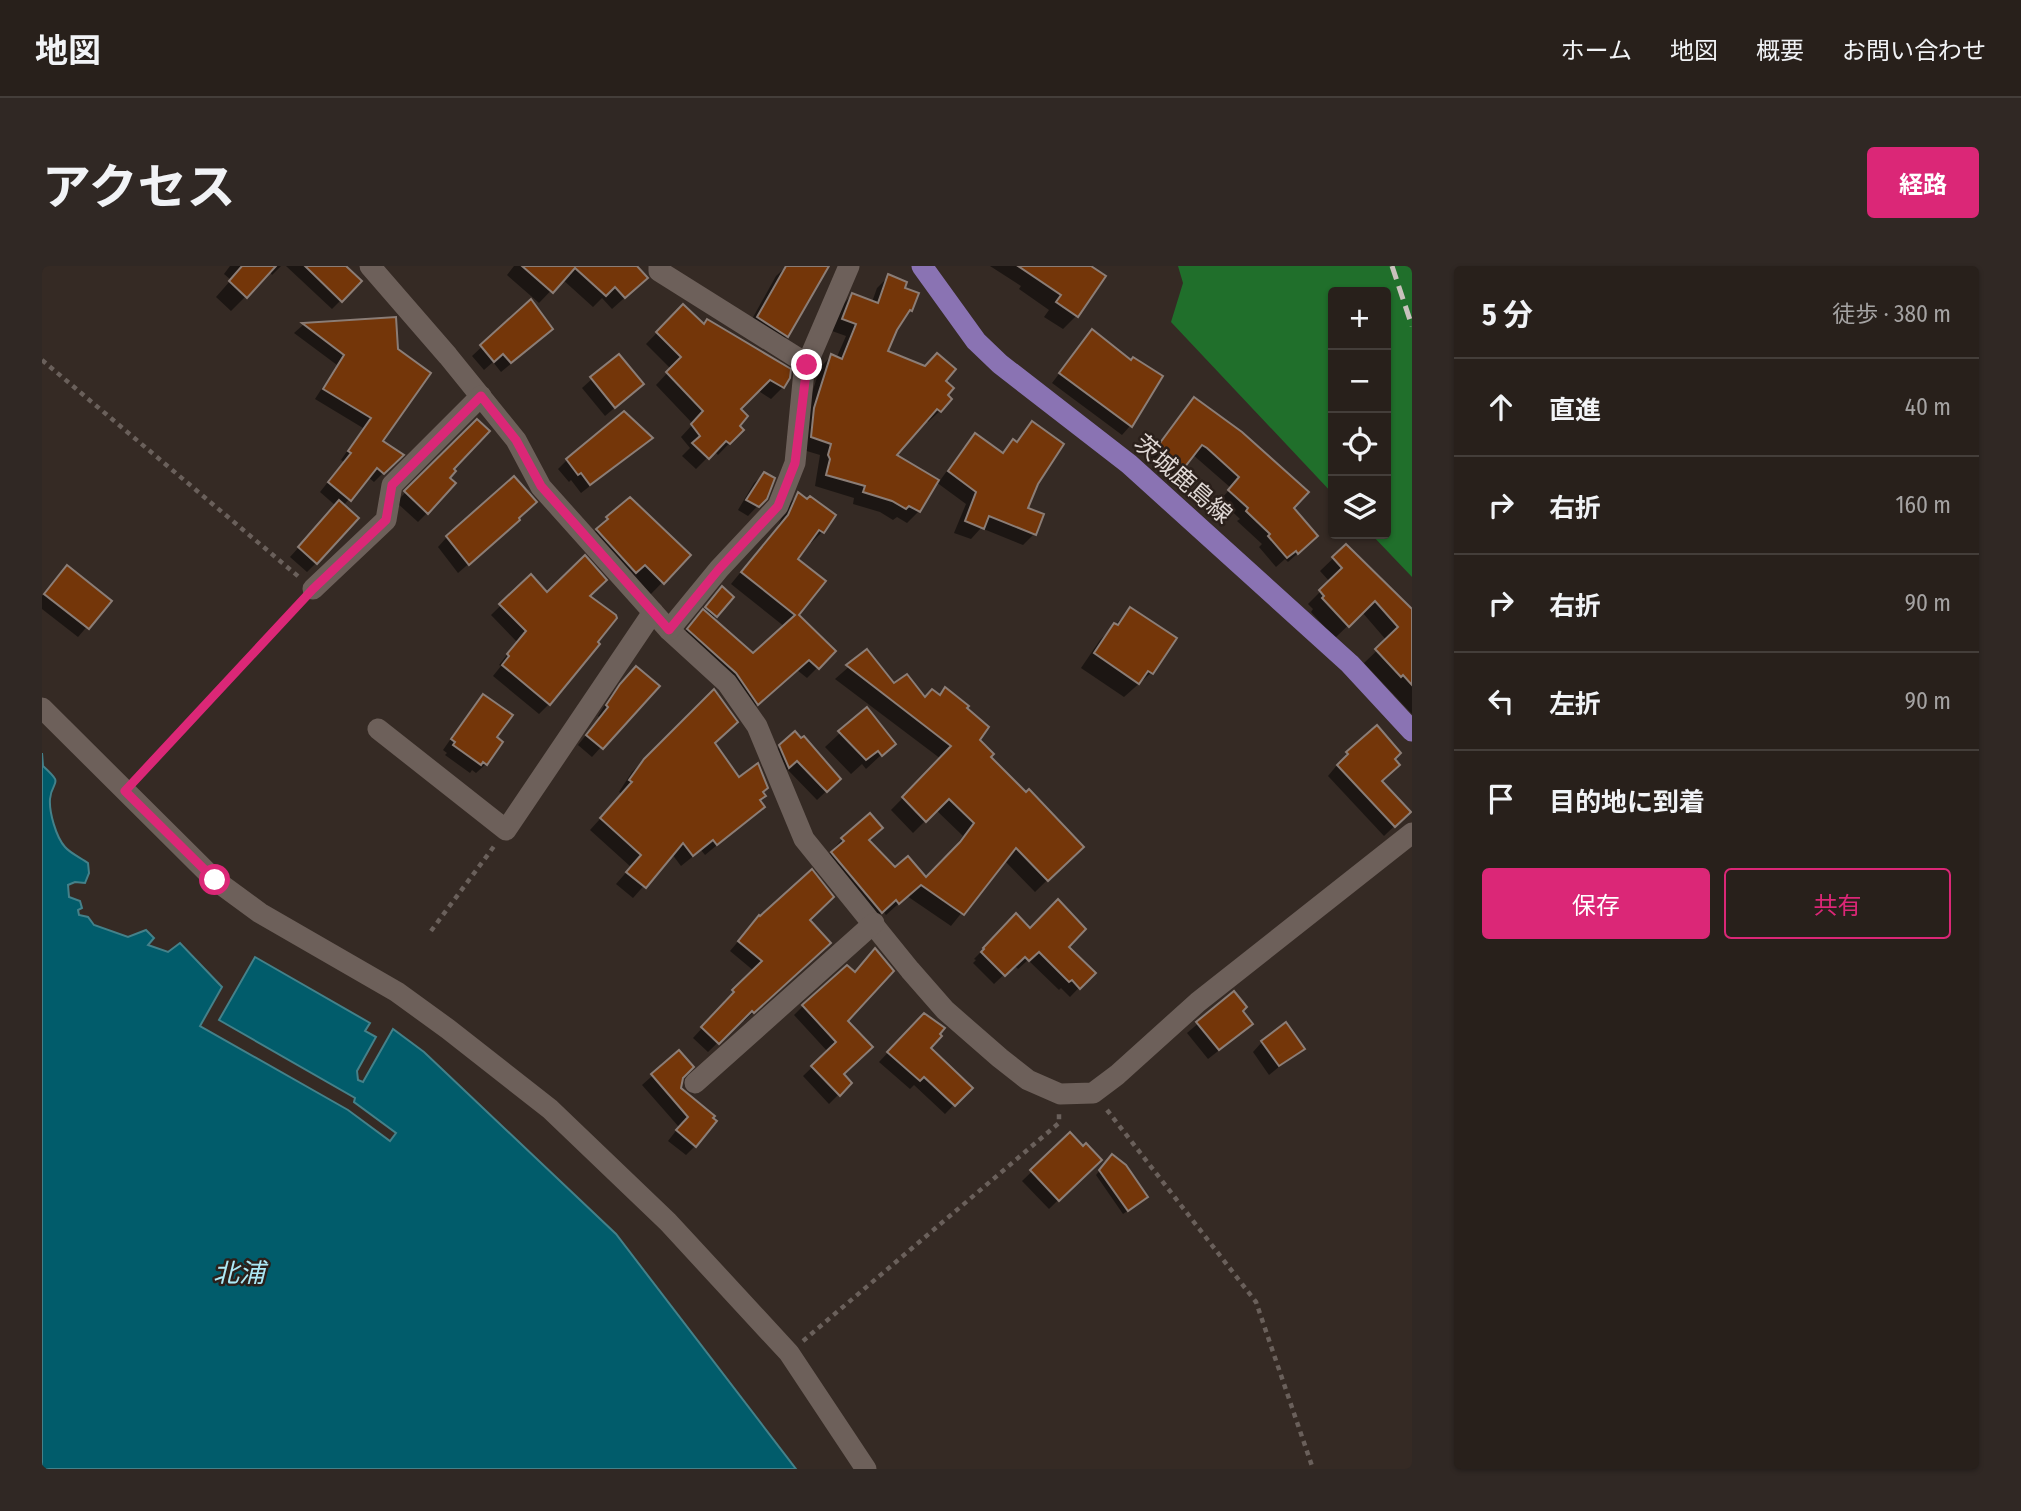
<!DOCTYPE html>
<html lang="ja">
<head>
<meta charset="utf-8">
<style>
  :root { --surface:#28201b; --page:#302824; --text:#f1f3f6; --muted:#a5a3a3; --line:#443e3a; --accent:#db2777 }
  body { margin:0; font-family:"Fira Sans Condensed","Noto Sans JP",sans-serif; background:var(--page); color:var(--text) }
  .controls { position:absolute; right:21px; top:21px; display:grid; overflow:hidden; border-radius:7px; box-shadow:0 2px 5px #0004 }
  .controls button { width:63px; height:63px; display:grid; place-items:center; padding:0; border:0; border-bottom:2px solid var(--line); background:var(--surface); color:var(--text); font:35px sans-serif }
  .stop { position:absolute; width:21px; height:21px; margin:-16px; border:5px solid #db2777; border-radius:50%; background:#fff }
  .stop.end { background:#db2777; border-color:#fff; box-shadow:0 2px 7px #0008 }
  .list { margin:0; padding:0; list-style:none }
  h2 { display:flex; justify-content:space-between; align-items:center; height:91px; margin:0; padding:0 28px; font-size:30px }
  h2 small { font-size:23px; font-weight:400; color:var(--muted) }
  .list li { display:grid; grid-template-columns:46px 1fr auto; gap:21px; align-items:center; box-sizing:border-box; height:98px; padding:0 28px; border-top:2px solid var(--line) }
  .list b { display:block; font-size:26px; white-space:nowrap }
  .list em { font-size:23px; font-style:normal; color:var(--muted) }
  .actions { display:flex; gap:14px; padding:21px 28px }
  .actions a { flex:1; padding:16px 0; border:2px solid var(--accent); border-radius:7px; text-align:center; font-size:24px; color:var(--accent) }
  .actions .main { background:var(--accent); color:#fff }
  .icon { flex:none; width:38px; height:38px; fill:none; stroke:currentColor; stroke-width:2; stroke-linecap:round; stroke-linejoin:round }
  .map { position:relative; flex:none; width:1370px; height:1203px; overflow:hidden; border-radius:7px }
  header { display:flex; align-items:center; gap:42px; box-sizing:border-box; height:98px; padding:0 35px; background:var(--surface); border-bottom:2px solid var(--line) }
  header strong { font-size:33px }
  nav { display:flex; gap:38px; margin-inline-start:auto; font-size:24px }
  .intro { display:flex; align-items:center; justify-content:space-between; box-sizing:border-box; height:168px; padding:0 42px }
  h1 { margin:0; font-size:49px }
  .button { padding:18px 32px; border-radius:7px; background:var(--accent); color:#fff; font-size:24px; font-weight:700 }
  main { display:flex; gap:42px; padding:0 42px }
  aside { flex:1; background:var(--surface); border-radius:7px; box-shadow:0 2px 5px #0004 }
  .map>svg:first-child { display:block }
  .forest { fill:#206f2b }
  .water { fill:#015c6b; stroke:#44818a; stroke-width:2 }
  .shadow { fill:#0007 }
  .building { fill:#743609; stroke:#8b7d76; stroke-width:2 }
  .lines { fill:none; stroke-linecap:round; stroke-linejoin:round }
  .path { stroke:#6a605b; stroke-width:4.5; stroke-dasharray:5 5; stroke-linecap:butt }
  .minor { stroke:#6d605a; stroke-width:21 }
  .major { stroke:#8a73b3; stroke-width:21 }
  .rail { stroke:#c9c1bd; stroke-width:5; stroke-dasharray:14 7; stroke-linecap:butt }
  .route { stroke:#db2777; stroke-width:9 }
  .labels { text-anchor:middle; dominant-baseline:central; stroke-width:5; stroke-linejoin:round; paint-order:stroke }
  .street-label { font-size:24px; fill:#dfd7d4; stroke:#2b201b }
  .water-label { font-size:26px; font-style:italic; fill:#ade9f6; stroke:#2b201b }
</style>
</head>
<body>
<header>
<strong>地図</strong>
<nav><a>ホーム</a><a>地図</a><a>概要</a><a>お問い合わせ</a></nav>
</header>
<div class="intro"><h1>アクセス</h1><a class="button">経路</a></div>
<main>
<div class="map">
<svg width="1370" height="1203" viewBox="0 0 1370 1203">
  <rect width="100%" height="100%" fill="#352a24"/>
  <!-- forest -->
  <polygon class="forest" points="1136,0 1370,0 1370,311 1329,268 1344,268 1344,26 1291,26 1291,228 1129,56 1141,17"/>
  <!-- water -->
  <path class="water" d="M0,487L1,500C23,520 10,513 8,533C7,546 14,571 23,581C28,587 39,592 46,597L47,607L43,617L33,616L26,619L27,631L38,635L40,642L36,644L37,649L46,651L52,659L86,671L104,664L112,672L106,679L126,686L138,677L180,721L158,760L306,844L348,875L354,867L312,836L313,832L177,754L213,691L328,757L323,765L334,771L315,805L316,814L321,816L351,763L382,786L574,968L754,1203H0Z"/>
  <!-- shadow -->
  <g class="shadow">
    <polygon points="188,0 239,0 230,9 228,6 189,45 174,31 189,14 182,8"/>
    <polygon points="244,0 302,0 318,15 290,43"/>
    <polygon points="472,0 585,0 589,26 570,43 560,32 551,41 520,13 497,37 465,9"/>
    <polygon points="745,0 785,0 745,70 733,82 704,64 734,10"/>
    <polygon points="948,0 1046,0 1034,50 1021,63 1002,51 1007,44 977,23 979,20"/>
    <polygon points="847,10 861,23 869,44 860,53 843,86 901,115 904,130 898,145 886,156 883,154 853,189 897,216 922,181 933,170 959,188 971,176 973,177 990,157 994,217 984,243 992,268 981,279 939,262 929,273 912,267 924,238 894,216 877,245 865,257 855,251 851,254 838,246 811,238 812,232 773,220 778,189 758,183 761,155 778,102 789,90 794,93 804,70 790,65 799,40 810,29 830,36 835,22"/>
    <polygon points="489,35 499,73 459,106 451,96 442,104 430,90"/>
    <polygon points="641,40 661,60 741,121 729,133 715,124 697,143 696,160 700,164 676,189 672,185 654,203 640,190 648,182 639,171 651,158 614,119 629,103 604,78"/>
    <polygon points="353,53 339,175 359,189 332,216 326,211 301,240 274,297 265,306 248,291 294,240 278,226 302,196 299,194 321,162 273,133 295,99 252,67 261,59"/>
    <polygon points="1050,65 1088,96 1119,111 1088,160 1080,169 1010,117"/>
    <polygon points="550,113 590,127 563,150 540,122"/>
    <polygon points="1152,133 1249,242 1264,280 1246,296 1243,293 1234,301 1217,281 1220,278 1195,255 1198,253 1178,234 1189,222 1150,188 1131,210 1106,191"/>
    <polygon points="435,155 406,212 385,247 376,256 354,236"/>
    <polygon points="609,172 539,227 529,214 527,216 516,203 525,194"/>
    <polygon points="722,208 723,232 706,250 696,244 712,217"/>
    <polygon points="756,229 780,266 769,277 767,275 754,293 754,349 792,385 765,412 755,404 704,448 635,375 676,327 690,331 670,353 711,390 743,361 689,318 735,262 745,240"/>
    <polygon points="565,252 647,289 608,329 543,277"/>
    <polygon points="475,253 467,263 416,307 396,281 405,271"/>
    <polygon points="1304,280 1370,346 1370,448 1322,397 1345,375 1320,346 1293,372 1269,346 1271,343 1266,338 1288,316 1278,305"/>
    <polygon points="25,301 67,335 36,371 0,343 0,330"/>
    <polygon points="489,310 505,328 545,330 507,438 497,448 451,410 459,400 457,399 475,376 449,349"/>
    <polygon points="1088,344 1110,406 1082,431 1039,402 1058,374"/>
    <polygon points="825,385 852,420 882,433 897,430 903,424 946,491 1040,580 993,626 962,594 909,660 865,630 844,649 841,645 827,658 778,599 800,573 826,575 853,603 884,613 906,590 921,570 894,544 871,567 849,544 899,493 793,413"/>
    <polygon points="585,411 559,481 550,491 536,479 558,452 556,450 569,429"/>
    <polygon points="672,425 671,478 697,513 719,526 717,535 721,541 663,589 659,584 639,600 630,588 591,632 574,618 589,601 548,564 577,532 580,528 577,526 590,506"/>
    <polygon points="441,431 452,472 444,498 434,507 430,504 428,507 403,489 405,487 401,484 432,440"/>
    <polygon points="824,443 852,477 824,503 820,498 809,508 783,481"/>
    <polygon points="738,480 797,513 775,534 745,503 737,510 729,490"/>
    <polygon points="1305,487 1367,546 1342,570 1286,510"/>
    <polygon points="974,650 988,664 1024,681 1051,707 1028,731 1019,722 1017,724 986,694 976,703 972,699 952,718 931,697 934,694 932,693"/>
    <polygon points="717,651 766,654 778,686 702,755 700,753 666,786 651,772 684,736 682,735 712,705 688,685"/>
    <polygon points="812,708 804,755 800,808 808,817 787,838 761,810 786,786 752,749 761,740"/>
    <polygon points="1192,727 1199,745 1199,767 1166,793 1145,767"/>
    <polygon points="873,758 887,782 928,822 903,848 872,819 868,823 837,796"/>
    <polygon points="1220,776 1260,782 1227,809 1211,786"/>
    <polygon points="637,786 639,811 637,822 670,850 653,880 644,889 626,875 637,861 600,819"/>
    <polygon points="1028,869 1057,894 1007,943 980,915"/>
    <polygon points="1066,895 1100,935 1081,948 1054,909"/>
  </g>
  <!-- building -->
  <g class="building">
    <polygon points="200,0 234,0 205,32 187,15"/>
    <polygon points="263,0 304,0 320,15 300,36"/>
    <polygon points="480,0 595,0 606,12 583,32 573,21 564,30 533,2 511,27"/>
    <polygon points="744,0 787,0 746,71 715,51"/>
    <polygon points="976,0 1049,0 1064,10 1036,51 1014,36 1019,29"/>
    <polygon points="846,8 865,16 863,22 877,27 870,45 868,44 855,64 846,85 883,100 895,87 914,103 904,115 912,122 906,129 910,133 899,146 895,143 855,189 897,214 878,246 867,240 864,243 850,235 821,226 823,220 784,209 788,193 786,189 789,178 769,171 772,142 789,88 800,93 814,58 800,53 810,27 836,37"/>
    <polygon points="489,33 511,63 469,97 461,88 452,96 438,79"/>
    <polygon points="641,38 662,58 665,53 749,103 748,112 742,122 728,114 699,143 706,150 698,160 702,164 688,178 684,175 667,193 650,177 658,170 649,158 661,145 624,106 639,91 614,66"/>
    <polygon points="354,51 356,83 389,107 341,175 362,189 342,208 335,202 309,235 286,216 309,187 306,185 329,152 281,123 302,89 260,57"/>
    <polygon points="1050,63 1089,94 1091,91 1121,110 1090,161 1017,107"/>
    <polygon points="577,88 602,118 573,142 548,111"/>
    <polygon points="1152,131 1200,166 1267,226 1252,242 1276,270 1256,288 1254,285 1245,292 1226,270 1228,268 1204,245 1206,242 1186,224 1197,211 1165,182 1160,179 1142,202 1115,181"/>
    <polygon points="582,145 611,172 548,219 539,207 536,209 524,193"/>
    <polygon points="435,153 448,165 412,203 414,205 408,212 414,217 386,248 362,225"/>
    <polygon points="990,155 1022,178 996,218 986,242 1002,248 994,269 947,250 942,263 923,255 934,226 906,205 933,167 961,187 971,173 975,176"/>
    <polygon points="722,206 733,212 725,233 717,241 704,234"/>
    <polygon points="472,210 495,236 477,252 478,254 427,299 404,270"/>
    <polygon points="756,226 765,233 768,230 794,249 782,267 777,264 756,293 784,315 757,349 794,385 777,403 767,394 716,439 694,407 645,363 661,343 711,387 753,349 699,306 746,249"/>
    <polygon points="588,231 649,289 622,318 603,299 594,307 554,263 566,253 564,251"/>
    <polygon points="297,234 317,252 275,298 256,281"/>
    <polygon points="1304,278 1370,343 1370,419 1361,409 1359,411 1333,383 1356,361 1333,335 1307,361 1280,332 1282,330 1277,324 1300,302 1290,291"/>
    <polygon points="543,289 565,314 548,330 574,349 575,352 556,376 558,378 508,439 460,399 467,390 465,388 484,365 457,338 489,308 505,326"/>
    <polygon points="25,299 70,335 47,363 2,328"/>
    <polygon points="680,320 692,331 675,351 663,341"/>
    <polygon points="1088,341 1135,372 1111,408 1106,405 1097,418 1052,387 1072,357 1076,359"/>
    <polygon points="825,383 852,417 865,408 883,431 890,423 898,429 903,421 927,440 925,442 947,461 938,474 952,488 949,491 984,526 987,523 1042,581 1006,615 974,582 922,649 879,619 857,638 854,634 840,647 789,586 802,575 799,572 828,547 841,562 827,574 853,601 866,590 884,611 918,576 932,557 907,533 884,556 860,531 909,480 804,399"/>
    <polygon points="594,400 618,420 561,483 544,469 566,441 564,439 578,418"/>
    <polygon points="672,423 696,456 673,477 697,511 716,497 726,522 721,526 724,530 718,534 723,541 675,579 671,574 651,590 641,577 604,622 584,606 599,589 558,552 588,518 590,516 587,514 602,493"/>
    <polygon points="441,428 471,449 455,471 461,476 445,499 441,496 439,499 411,479 413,476 409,473"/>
    <polygon points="825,441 854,478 840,490 836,485 824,494 796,465"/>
    <polygon points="1335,459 1359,487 1353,493 1358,499 1340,515 1369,546 1353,561 1295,499 1306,488 1304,486"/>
    <polygon points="753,465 759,472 762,470 799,513 785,526 755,495 747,502 737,479"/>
    <polygon points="770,603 792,631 768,654 789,677 712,747 710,745 677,778 659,761 692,726 690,724 720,695 696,675 717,649 718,650"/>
    <polygon points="1016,633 1044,663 1027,681 1054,707 1038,723 1030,714 1027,716 997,686 987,695 983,691 963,710 939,686 942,683 941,682 974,647 988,662"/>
    <polygon points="833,682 852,705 806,755 831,781 802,808 810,817 798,830 769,800 794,776 760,739 805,699 813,706"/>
    <polygon points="1192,725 1205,741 1201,745 1211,758 1177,784 1154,756"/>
    <polygon points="882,747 903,762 898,768 900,770 889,782 931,822 913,840 882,811 878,815 845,786"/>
    <polygon points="1244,756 1263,783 1237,800 1219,775"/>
    <polygon points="637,784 652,801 641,812 639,822 673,850 671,852 675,855 654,881 634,864 646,851 609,808"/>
    <polygon points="1028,866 1041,880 1044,877 1060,894 1017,935 988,904"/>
    <polygon points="1070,888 1084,899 1106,931 1086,945 1057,904"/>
  </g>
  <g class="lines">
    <!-- path -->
    <g class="path">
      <polyline points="0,94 257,311"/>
      <polyline points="98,509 258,336"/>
      <polyline points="389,665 453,579"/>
      <polyline points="1065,844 1214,1036 1271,1203"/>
      <polyline points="761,1075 1017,857 1017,848"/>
    </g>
    <!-- minor -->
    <g class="minor">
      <polyline points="328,0 406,90 474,174 499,221 627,364 685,417 715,460 762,573 868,704 903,744 958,792 986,814 1018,828 1051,827 1075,809 1156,736 1370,567"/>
      <polyline points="617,0 617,5 765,98"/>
      <polyline points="271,323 344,254 350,219 439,130"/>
      <polyline points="627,364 677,303 736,240 753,197 762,105 807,0"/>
      <polyline points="0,442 173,614 218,647 355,726 406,763 508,843 626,956 747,1087 824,1203"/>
      <polyline points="336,463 464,564 611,346"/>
      <polyline points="653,817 832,657"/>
    </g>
    <!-- major -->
    <polyline class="major" points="880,0 934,75 958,98 1087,198 1308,398 1370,465"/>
    <!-- rail -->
    <polyline class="rail" points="1350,0 1370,60"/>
  </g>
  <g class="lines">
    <!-- route -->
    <polyline class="route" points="173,614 83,525 271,323 344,254 350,219 439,130 474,174 499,220 627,364 677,303 736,240 753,197 765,99"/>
  </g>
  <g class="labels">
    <!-- street labels -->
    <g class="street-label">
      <text transform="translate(1141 213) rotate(41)">茨城鹿島線</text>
    </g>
    <!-- water labels -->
    <g class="water-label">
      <text x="197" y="1007">北浦</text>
    </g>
  </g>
</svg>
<div class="controls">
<button>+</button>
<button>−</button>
<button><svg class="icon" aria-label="locate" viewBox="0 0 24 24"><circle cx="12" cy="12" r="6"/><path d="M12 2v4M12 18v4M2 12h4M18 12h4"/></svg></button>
<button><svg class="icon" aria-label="layers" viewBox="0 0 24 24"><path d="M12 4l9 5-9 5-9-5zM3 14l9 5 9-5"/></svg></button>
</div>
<div class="stop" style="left:173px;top:614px"></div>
<div class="stop end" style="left:765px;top:99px"></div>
</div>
<aside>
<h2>5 分<small>徒歩 · 380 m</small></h2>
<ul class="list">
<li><svg class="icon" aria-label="ahead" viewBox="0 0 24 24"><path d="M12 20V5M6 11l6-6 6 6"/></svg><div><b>直進</b></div><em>40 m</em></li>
<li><svg class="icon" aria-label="right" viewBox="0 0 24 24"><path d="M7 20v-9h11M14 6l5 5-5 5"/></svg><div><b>右折</b></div><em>160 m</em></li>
<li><svg class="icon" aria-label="right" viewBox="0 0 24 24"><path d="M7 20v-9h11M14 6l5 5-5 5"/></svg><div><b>右折</b></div><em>90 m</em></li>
<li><svg class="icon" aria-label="left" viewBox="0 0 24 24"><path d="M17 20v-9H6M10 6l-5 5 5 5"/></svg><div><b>左折</b></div><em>90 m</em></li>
<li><svg class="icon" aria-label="arrive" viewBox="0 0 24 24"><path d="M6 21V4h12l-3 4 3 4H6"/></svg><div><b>目的地に到着</b></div></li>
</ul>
<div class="actions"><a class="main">保存</a><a>共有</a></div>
</aside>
</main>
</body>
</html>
